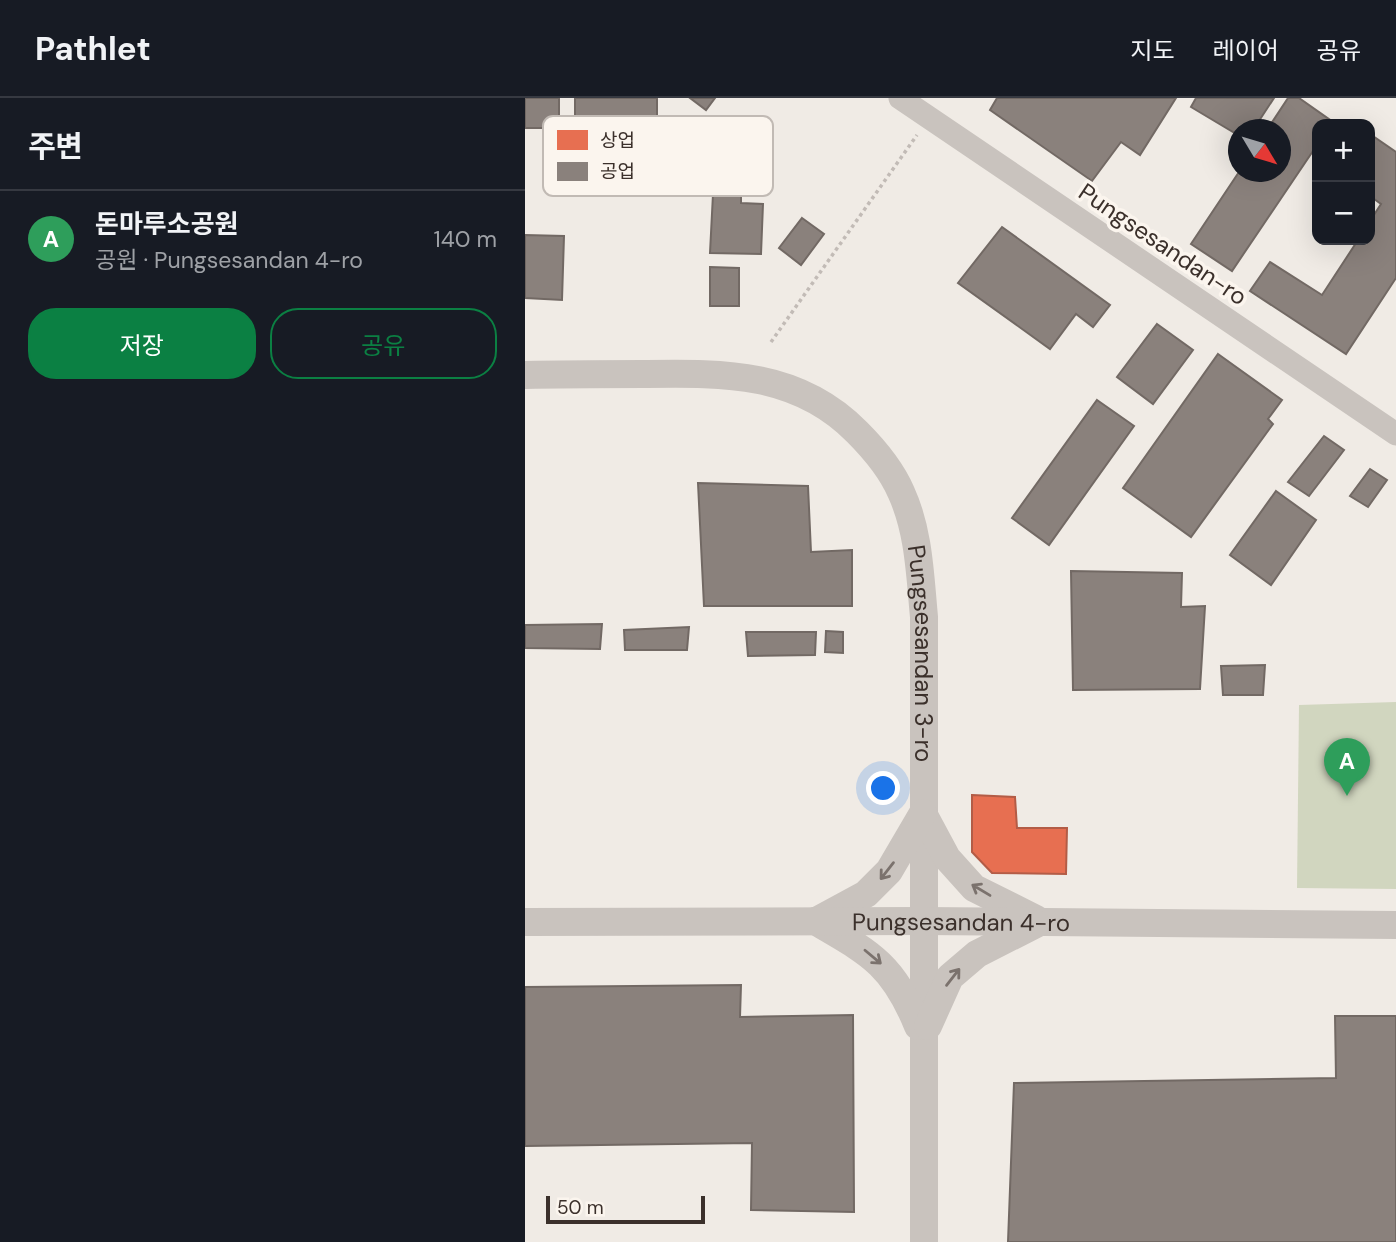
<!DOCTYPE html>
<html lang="ko">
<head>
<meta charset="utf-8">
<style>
  :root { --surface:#171b24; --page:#242831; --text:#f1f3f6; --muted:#9ea1a6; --line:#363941; --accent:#0b8043 }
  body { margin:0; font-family:"DM Sans","Noto Sans KR",sans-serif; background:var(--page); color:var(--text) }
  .controls { position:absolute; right:21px; top:21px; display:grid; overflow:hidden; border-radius:14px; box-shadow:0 7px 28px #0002 }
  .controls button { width:63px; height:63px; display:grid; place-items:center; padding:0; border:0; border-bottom:2px solid var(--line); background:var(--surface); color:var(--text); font:35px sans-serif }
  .compass { position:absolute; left:703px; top:21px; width:63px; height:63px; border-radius:50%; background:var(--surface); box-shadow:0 7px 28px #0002; rotate:128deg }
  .scale { position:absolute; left:21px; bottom:18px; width:159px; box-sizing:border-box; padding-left:7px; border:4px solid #3b302b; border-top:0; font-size:19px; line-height:24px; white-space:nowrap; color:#3b302b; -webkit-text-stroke:5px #fbf5ee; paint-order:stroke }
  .you { position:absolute; left:359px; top:691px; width:24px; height:24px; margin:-18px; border:5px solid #fff; border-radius:50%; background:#1a73e8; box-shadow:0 0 0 10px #1a73e833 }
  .badge { display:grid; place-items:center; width:46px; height:46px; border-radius:50%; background:var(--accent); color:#fff; font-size:23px; font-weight:700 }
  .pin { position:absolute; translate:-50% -58px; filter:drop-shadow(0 2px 4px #0008) }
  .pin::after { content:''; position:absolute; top:37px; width:24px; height:21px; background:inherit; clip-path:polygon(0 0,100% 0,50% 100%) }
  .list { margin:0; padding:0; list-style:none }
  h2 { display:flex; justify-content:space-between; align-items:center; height:91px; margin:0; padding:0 28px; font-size:30px }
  h2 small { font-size:23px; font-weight:400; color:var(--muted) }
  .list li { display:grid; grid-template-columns:46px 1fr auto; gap:21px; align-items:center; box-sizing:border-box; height:98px; padding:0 28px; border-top:2px solid var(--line) }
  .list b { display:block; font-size:26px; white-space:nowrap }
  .list p { margin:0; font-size:23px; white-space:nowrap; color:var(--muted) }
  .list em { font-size:23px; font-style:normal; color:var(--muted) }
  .actions { display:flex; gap:14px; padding:21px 28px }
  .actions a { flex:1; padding:16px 0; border:2px solid var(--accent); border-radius:28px; text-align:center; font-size:24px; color:var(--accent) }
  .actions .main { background:var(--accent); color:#fff }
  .map { position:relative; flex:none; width:871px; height:1144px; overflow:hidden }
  header { display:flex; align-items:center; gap:42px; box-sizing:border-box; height:98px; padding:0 35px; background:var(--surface); border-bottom:2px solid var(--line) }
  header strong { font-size:33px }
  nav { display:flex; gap:38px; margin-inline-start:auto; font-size:24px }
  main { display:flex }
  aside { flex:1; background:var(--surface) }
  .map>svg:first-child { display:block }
  .green { fill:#d1d6bf }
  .shops { fill:#e76f51; stroke:#b35c46; stroke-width:2 }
  .industry { fill:#8a817c; stroke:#726964; stroke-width:2 }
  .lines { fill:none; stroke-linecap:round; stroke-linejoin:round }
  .path { stroke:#c2bbb6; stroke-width:3.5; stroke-dasharray:3.5 3.5; stroke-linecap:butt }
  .minor { stroke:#c9c3be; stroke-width:23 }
  .tertiary { stroke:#c9c3be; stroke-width:28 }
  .oneway { stroke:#7b726d }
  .labels { text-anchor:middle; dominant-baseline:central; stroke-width:7; stroke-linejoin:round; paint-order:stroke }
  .street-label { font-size:24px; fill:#3b302b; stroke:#fbf5ee }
  .key { fill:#fbf5ee; stroke:#c1bab4; stroke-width:2 }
  .key-label { font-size:19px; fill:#3b302b }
</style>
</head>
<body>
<header>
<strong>Pathlet</strong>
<nav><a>지도</a><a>레이어</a><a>공유</a></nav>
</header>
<main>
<aside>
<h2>주변<small></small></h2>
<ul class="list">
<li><span class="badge" style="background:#2e9e5b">A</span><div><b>돈마루소공원</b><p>공원 · Pungsesandan 4-ro</p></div><em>140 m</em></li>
</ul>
<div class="actions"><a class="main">저장</a><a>공유</a></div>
</aside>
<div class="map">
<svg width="871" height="1144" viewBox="0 0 871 1144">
  <rect width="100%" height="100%" fill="#f0ebe5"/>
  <!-- green -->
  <polygon class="green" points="871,604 871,791 772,790 774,607"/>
  <!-- shops -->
  <polygon class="shops" points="447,697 490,699 492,730 542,730 541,776 467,775 447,754"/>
  <!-- industry -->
  <g class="industry">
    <rect x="0" y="0" width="34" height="30"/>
    <polygon points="50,0 132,0 132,20 150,21 150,32 50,30"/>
    <polygon points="165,0 190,0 181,12"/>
    <polygon points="472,0 651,0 615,57 596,44 567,83 465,12"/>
    <polygon points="671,0 749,0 728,32 713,32 713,37 666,9"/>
    <polygon points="763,0 774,0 808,24 806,26 792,26 792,47 707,173 666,146 714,74 755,74 755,32 742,32"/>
    <polygon points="845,36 871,54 871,180 821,256 725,193 745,164 797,197 833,142 845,142 845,123 856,106 845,98"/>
    <polygon points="188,96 216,97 216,105 238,106 236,156 185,155"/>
    <polygon points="277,120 299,136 276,167 254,150"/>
    <polygon points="477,129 585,207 568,229 551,216 525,251 433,185"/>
    <polygon points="0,137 39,138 37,202 0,200"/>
    <polygon points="185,169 214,170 214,208 185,208"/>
    <polygon points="632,226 668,252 628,306 592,279"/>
    <polygon points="693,256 757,302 743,321 748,326 666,439 598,390"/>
    <polygon points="572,302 609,328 524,447 487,420"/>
    <polygon points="799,338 819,352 784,398 763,384"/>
    <polygon points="845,371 862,382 843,409 825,398"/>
    <polygon points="173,385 283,388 286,454 327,452 327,508 179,508"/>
    <polygon points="751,393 791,422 746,487 705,457"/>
    <polygon points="546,473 657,475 656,509 680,508 675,591 548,592"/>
    <polygon points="77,526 75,551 0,550 0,527"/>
    <polygon points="164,529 162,552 100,552 99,532"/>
    <polygon points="301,533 318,534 318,555 300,554"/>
    <polygon points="221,534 291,534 290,557 223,558"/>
    <polygon points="740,567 738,597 698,597 696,568"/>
    <polygon points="216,887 215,919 328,917 329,1114 226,1112 227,1045 0,1048 0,889"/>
    <polygon points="810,918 871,918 871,1144 483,1144 489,985 811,980"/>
  </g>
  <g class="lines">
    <!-- path -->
    <polyline class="path" points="246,244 392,37"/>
    <!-- minor -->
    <polyline class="minor" points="375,0 871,336"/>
    <!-- tertiary -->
    <g class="tertiary">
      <path id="s1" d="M0,277C39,276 78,276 118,276C197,275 272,273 332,334C349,351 366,371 376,394C394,433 395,477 399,519V1144"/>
      <polyline points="400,719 422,760 449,790 511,821"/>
      <polyline points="293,822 341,796 364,773 398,715"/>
      <path d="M290,823C345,855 368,866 393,928"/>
      <path id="s2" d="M0,824L398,823L871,827"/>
      <polyline points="403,928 425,879 452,856 511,826"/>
    </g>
  </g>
  <!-- one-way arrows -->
  <defs><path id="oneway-shaft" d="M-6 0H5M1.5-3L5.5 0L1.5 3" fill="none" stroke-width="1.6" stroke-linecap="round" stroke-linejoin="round" transform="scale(1.75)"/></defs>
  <g class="oneway">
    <use href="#oneway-shaft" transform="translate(362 773) rotate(128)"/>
    <use href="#oneway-shaft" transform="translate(456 792) rotate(-149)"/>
    <use href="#oneway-shaft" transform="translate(348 859) rotate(40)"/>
    <use href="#oneway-shaft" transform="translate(428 879) rotate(-52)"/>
  </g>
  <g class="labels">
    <!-- street labels -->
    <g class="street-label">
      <text transform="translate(638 146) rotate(34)">Pungsesandan-ro</text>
      <text stroke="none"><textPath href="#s1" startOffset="586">Pungsesandan 3-ro</textPath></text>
      <text stroke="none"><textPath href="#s2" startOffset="436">Pungsesandan 4-ro</textPath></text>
    </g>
  </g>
  <!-- legend -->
  <rect x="18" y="18" width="230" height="80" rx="10" class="key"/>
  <rect x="32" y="32" width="31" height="20" fill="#e76f51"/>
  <rect x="32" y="64" width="31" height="19" fill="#8a817c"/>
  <g class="key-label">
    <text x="75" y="49">상업</text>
    <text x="75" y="80">공업</text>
  </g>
</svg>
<div class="controls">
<button>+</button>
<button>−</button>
</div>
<svg class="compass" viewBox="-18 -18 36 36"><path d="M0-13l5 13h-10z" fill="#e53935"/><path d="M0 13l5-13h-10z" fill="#9ea1a6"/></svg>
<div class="scale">50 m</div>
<div class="you"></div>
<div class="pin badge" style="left:822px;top:698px;background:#2e9e5b">A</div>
</div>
</main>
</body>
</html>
